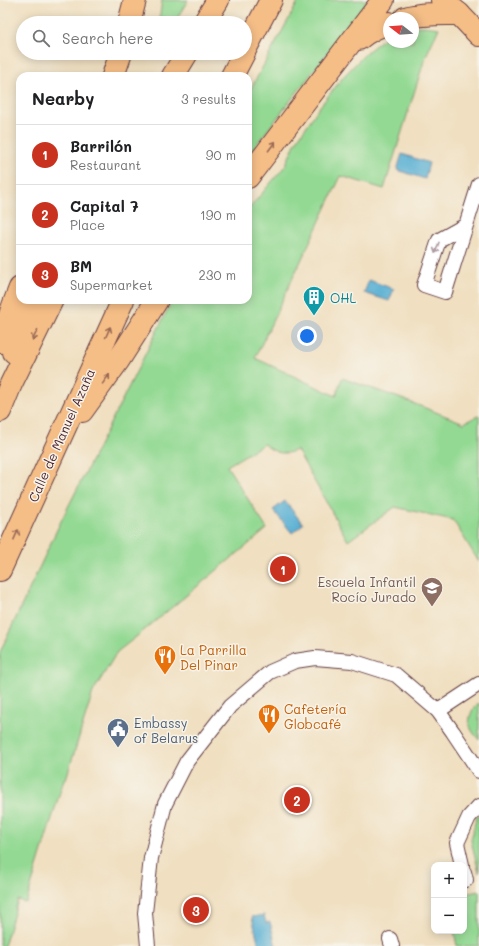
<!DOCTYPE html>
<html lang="en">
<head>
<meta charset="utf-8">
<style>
  :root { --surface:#fff; --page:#f6f6f6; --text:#202124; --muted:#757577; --line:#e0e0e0; --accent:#c8321e }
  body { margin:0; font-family:Mali,sans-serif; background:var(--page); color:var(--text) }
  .controls { position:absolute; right:12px; bottom:12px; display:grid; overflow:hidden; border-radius:8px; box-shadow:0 2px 10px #0003 }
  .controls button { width:36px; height:36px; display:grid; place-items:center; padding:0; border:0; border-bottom:1px solid var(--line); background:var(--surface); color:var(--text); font:20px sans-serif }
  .compass { position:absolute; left:383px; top:12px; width:36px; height:36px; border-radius:50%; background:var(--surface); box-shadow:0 2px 10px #0003; rotate:287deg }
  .you { position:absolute; left:307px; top:336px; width:14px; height:14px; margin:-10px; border:3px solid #fff; border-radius:50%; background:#1a73e8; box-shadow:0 0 0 6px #1a73e833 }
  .badge { display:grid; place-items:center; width:26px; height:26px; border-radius:50%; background:var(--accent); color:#fff; font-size:13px; font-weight:700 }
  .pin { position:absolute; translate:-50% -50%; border:2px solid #fff; box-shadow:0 1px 4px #0006 }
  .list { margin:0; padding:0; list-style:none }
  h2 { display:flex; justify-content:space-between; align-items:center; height:52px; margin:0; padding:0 16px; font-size:17px }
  h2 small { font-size:13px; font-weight:400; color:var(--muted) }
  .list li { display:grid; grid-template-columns:26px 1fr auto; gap:12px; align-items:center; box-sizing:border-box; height:60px; padding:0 16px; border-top:1px solid var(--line) }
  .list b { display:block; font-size:15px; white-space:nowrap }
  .list p { margin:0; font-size:13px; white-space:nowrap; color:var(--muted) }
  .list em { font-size:13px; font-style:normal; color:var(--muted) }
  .icon { flex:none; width:22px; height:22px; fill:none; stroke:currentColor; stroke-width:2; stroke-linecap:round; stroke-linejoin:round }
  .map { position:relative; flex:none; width:479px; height:946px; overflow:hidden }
  .search { position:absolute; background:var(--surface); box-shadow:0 2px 10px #0003; left:16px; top:16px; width:236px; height:44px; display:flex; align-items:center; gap:10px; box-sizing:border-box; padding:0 14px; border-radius:22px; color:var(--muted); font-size:15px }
  .panel { position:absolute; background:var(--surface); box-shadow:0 2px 10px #0003; left:16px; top:72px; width:236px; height:232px; border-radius:12px }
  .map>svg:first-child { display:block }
  .green { fill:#93d993; stroke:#6e7c5f }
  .water { fill:#56afd3; stroke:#50677f }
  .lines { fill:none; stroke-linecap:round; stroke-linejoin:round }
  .street-casing { stroke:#633c41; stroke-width:16 }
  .primary-casing { stroke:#633c41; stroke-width:24 }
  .highway-casing { stroke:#633c41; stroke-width:24 }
  .street { stroke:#fff; stroke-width:14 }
  .primary { stroke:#f6be87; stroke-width:22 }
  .highway { stroke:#f6be87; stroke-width:22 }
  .oneway { stroke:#976754 }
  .oneway2 { stroke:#ae9aa0 }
  .labels { text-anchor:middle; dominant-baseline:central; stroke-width:3; stroke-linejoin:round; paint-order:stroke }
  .culture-label { font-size:13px; fill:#0d838f; stroke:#f7f3e8; text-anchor:start }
  .street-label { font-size:13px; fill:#4a1f2b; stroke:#f7f3e8 }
  .education-label { font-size:13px; fill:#785e54; stroke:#f7f3e8; text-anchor:end }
  .food-label { font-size:13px; fill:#c56008; stroke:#f7f3e8; text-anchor:start }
  .service-label { font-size:13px; fill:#4e5e75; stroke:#f7f3e8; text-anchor:start }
</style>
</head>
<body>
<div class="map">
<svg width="479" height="946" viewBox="0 0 479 946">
  <rect width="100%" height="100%" fill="#f7f3e8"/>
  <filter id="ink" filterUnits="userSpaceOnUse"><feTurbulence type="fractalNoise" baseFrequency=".025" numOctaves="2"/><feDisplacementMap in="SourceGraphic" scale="8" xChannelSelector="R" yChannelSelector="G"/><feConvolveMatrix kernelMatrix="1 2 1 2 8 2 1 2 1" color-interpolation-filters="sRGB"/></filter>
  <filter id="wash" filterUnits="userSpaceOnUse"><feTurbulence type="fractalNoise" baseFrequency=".012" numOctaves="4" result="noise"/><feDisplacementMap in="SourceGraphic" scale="16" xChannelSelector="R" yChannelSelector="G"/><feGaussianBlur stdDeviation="0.9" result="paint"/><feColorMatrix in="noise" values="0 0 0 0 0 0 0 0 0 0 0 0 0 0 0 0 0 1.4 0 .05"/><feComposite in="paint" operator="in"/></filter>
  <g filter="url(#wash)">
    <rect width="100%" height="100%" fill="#f0dfc0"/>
    <!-- green -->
    <g class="green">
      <polygon points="162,0 188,0 174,23 158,23 160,14"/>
      <polygon points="299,0 369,0 248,155 248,94"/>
      <path d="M424,26L439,28L425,58L384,189L341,176L255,358L336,396L342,378L402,399L464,423L479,415V562L453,520L395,507L348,541L297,450C283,456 275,453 264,444L227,466L267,529L136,637L117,652L93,692L66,779H64L26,903L18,900L4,946H0V652L62,519L169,307L175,300H248V210L285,166L296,142L318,109L344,76L366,53L388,35L389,42H413V27Z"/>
      <path d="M479,703V740C477,737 473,733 471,729C467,721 471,708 479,703Z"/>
      <polygon points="477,814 479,818 479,873 471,840"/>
      <polygon points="479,891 479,946 457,946 454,931 464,931 464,894"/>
    </g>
    <!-- water -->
    <g class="water">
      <polygon points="402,154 429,163 425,179 397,170"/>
      <polygon points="369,280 394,289 389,301 364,293"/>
      <polygon points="285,501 303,524 292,533 273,510"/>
      <polygon points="264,915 266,923 270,922 276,946 259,946 252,917"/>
    </g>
  </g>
  <g filter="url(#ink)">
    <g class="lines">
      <!-- street casing -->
      <g class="street-casing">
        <g id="street">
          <polyline points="466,225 439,240 424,285 445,292 479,184"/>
          <polyline points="438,711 479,684"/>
          <polyline points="462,865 457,843 469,817 479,806"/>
          <polyline points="464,872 466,880"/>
          <polyline points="390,939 392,946"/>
          <polyline points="148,946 145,913 151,858 165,804 187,761 230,706 270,672 295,661 315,658 352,661 396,675 438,711 453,732 479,771"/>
        </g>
      </g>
      <!-- primary casing -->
      <g class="primary-casing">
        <polyline id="primary" points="442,0 459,14 479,35"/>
      </g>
      <!-- highway casing -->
      <g class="highway-casing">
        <g id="highway">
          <path d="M405,18C423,13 441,14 459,14"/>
          <polyline points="129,23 135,0"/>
          <polyline points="204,23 218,0"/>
          <path d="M359,39C367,32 379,26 389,23"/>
          <polyline points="245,50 271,0"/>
          <polyline points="113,76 121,53"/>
          <polyline points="173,76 187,53"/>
          <polyline points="232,76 244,53"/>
          <polyline points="248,177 383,0"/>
          <polyline points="1,342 13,306 20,288"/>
          <polyline points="14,352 14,347 32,300"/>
          <polyline points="0,411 11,384 52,300"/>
          <polyline points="82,411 118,361 157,300"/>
          <polyline points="0,570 123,300"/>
        </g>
      </g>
      <!-- street -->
      <use href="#street" class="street"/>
      <!-- primary -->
      <use href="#primary" class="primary"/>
      <!-- highway -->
      <use href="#highway" class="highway"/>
    </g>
    <!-- one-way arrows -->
    <defs><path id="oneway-shaft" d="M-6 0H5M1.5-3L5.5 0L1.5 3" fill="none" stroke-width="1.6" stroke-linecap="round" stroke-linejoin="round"/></defs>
    <g class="oneway">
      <use href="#oneway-shaft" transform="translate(272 146) rotate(-53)"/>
      <use href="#oneway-shaft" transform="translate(108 332) rotate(-66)"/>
      <use href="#oneway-shaft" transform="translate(35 335) rotate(116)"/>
      <use href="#oneway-shaft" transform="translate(106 379) rotate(-54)"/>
      <use href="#oneway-shaft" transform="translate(16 535) rotate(-66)"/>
    </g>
    <use class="oneway2" href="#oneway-shaft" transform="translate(437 248) rotate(109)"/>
  </g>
  <!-- icons -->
  <defs>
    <g id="building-pin" transform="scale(1.15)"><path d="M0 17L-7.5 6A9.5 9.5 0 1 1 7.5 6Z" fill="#0f9aa8" stroke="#f7f3e8"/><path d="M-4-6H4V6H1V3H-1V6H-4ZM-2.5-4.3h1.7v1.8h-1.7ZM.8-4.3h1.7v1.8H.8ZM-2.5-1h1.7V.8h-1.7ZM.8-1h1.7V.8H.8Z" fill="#fff"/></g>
    <g id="school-pin" transform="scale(1.15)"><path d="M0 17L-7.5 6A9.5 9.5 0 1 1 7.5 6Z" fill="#8d6e63" stroke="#f7f3e8"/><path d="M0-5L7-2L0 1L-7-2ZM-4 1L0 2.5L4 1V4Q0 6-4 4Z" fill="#fff"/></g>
    <g id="restaurant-pin" transform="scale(1.15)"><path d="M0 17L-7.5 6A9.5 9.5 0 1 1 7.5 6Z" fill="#e8710a" stroke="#f7f3e8"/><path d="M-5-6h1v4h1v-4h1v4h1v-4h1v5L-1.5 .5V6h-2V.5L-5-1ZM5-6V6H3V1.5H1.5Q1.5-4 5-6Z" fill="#fff"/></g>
    <g id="civic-pin" transform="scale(1.15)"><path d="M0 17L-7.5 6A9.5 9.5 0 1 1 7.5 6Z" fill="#5c6f8a" stroke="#f7f3e8"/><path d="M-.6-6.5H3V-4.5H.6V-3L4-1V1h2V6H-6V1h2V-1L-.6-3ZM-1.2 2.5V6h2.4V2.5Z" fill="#fff"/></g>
  </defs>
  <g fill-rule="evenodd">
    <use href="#building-pin" x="314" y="297"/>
    <use href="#school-pin" x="432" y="588"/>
    <use href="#restaurant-pin" x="165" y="656"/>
    <use href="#restaurant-pin" x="269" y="715"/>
    <use href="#civic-pin" x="118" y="729"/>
  </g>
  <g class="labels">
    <!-- culture labels -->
    <g class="culture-label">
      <text x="330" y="297">OHL</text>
    </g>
    <!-- street labels -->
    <g class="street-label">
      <text transform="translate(61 435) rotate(-66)">Calle de Manuel Azaña</text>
    </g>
    <!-- education labels -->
    <g class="education-label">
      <text x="416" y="581">Escuela Infantil<tspan x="416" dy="15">Rocío Jurado</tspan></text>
    </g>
    <!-- food labels -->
    <g class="food-label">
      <text x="180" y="649">La Parrilla<tspan x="180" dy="15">Del Pinar</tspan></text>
      <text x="284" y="708">Cafetería<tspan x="284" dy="15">Globcafé</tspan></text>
    </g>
    <!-- service labels -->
    <g class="service-label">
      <text x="134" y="722">Embassy<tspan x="134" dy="15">of Belarus</tspan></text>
    </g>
  </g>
</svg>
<div class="controls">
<button>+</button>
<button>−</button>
</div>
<svg class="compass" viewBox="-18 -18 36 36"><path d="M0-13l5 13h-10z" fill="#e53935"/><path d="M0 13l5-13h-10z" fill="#757577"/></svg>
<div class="you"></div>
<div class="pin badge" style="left:283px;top:569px">1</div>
<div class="pin badge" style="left:297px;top:800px">2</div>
<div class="pin badge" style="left:196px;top:910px">3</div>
<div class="search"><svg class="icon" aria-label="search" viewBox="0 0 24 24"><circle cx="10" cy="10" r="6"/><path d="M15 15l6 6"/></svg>Search here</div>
<section class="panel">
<h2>Nearby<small>3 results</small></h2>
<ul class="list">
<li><span class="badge">1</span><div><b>Barrilón</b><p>Restaurant</p></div><em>90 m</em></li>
<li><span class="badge">2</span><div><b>Capital 7</b><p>Place</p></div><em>190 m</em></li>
<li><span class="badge">3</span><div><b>BM</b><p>Supermarket</p></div><em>230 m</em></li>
</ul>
</section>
</div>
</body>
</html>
